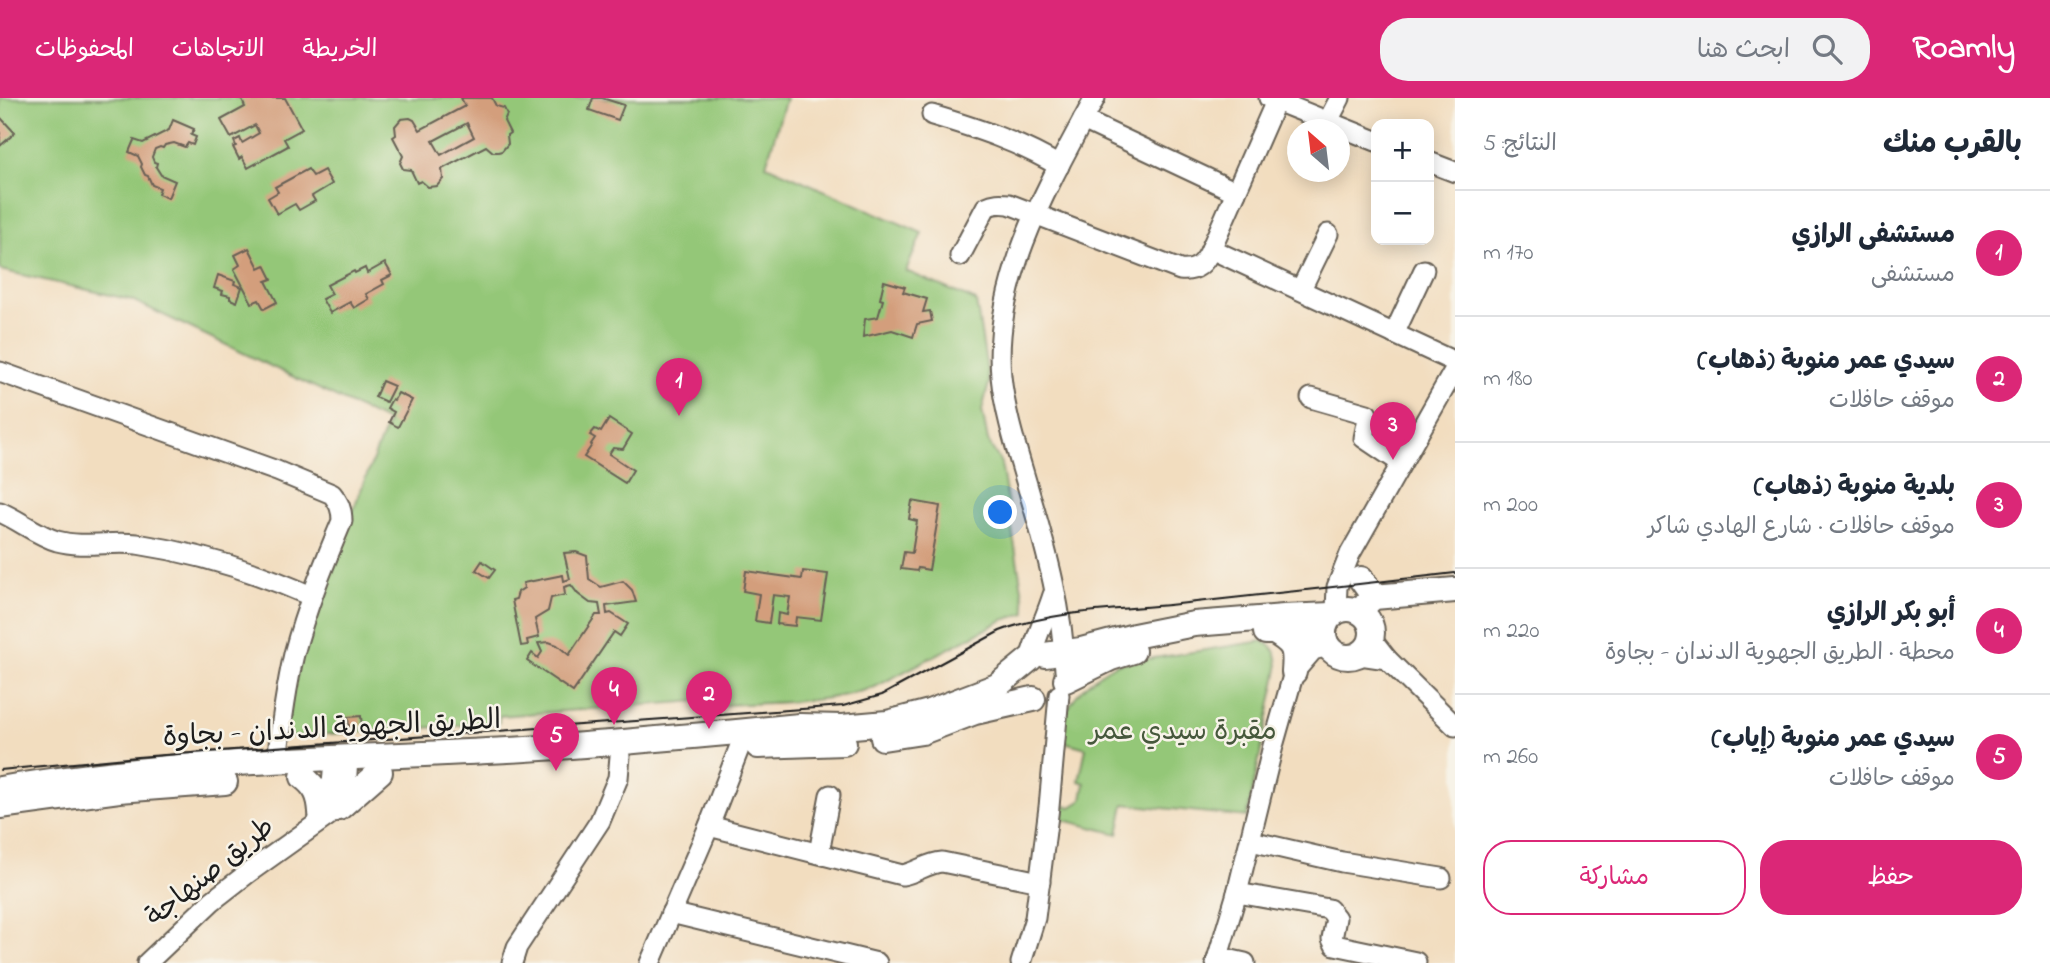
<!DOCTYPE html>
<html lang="ar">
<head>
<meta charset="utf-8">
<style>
  :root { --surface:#fff; --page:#f2f2f3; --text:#1f2937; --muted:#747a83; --line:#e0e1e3; --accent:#db2777 }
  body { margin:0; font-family:"Indie Flower","Playpen Sans Arabic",sans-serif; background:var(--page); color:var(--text); direction:rtl }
  .controls { position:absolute; right:21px; top:21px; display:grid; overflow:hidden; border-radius:14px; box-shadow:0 4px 18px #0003 }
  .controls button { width:63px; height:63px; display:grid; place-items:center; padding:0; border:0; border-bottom:2px solid var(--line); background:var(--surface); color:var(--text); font:35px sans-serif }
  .compass { position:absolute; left:1287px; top:21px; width:63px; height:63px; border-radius:50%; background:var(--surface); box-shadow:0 4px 18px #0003; rotate:332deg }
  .you { position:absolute; left:1001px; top:415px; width:24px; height:24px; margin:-18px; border:5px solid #fff; border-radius:50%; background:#1a73e8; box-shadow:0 0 0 10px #1a73e833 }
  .badge { display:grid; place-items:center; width:46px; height:46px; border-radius:50%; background:var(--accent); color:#fff; font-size:23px; font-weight:700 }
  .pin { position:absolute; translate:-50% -58px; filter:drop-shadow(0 2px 4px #0008) }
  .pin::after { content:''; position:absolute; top:37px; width:24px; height:21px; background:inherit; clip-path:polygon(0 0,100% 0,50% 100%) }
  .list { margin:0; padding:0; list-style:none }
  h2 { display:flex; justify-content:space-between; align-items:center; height:91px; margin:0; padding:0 28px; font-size:30px }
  h2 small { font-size:23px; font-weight:400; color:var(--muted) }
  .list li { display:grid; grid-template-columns:46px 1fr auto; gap:21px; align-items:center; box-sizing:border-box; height:126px; padding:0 28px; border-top:2px solid var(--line) }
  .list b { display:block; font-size:26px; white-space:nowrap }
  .list p { margin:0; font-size:23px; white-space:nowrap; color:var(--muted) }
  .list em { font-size:23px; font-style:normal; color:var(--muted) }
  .actions { display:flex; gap:14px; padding:21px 28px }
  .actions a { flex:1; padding:16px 0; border:2px solid var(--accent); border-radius:28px; text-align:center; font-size:24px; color:var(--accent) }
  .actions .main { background:var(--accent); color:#fff }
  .icon { flex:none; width:38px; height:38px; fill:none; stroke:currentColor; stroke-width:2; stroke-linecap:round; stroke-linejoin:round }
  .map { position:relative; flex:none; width:1455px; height:865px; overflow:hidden; direction:ltr }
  header { display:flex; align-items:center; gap:42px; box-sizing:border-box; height:98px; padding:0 35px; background:var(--accent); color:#fff }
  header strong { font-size:33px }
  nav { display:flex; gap:38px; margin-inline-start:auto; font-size:24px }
  .search { width:490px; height:63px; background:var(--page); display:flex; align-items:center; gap:18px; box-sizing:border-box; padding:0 24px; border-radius:28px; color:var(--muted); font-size:26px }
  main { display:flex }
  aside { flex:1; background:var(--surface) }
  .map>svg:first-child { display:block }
  .green { fill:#94c778; stroke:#58724a; stroke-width:2 }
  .building { fill:#d39e7b; fill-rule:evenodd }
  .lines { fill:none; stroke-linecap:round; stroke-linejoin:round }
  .minor-casing { stroke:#676055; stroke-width:23 }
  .major-casing { stroke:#676055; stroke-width:28 }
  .minor { stroke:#fff; stroke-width:19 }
  .major { stroke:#fff; stroke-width:24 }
  .tram { stroke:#1c1c1c; stroke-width:2 }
  .labels { text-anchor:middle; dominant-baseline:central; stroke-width:5; stroke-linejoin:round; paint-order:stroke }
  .street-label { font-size:28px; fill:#1c1c1c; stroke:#f7f3e8 }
  .park-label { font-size:28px; fill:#46583c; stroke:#f7f3e8 }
</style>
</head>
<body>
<header>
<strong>Roamly</strong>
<div class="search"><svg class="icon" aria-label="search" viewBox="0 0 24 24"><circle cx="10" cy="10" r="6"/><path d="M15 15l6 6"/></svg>ابحث هنا</div>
<nav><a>الخريطة</a><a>الاتجاهات</a><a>المحفوظات</a></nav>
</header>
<main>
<aside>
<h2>بالقرب منك<small>النتائج: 5</small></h2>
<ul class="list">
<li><span class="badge">1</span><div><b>مستشفى الرازي</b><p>مستشفى</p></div><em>170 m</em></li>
<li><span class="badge">2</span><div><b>سيدي عمر منوبة (ذهاب)</b><p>موقف حافلات</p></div><em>180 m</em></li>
<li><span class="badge">3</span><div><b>بلدية منوبة (ذهاب)</b><p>موقف حافلات · شارع الهادي شاكر</p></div><em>200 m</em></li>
<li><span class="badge">4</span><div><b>أبو بكر الرازي</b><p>محطة · الطريق الجهوية الدندان - بجاوة</p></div><em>220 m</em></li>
<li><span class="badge">5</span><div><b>سيدي عمر منوبة (إياب)</b><p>موقف حافلات</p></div><em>260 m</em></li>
</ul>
<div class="actions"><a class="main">حفظ</a><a>مشاركة</a></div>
</aside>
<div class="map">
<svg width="1455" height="865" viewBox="0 0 1455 865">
  <rect width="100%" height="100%" fill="#f7f3e8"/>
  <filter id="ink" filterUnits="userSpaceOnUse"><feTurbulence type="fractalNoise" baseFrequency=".0143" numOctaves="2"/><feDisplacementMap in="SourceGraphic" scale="14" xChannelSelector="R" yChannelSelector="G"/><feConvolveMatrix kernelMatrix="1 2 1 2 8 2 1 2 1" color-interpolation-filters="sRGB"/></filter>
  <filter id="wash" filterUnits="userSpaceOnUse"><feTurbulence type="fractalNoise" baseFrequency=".00686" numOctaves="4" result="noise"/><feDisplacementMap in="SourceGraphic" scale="28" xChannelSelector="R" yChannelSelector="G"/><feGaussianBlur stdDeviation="1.57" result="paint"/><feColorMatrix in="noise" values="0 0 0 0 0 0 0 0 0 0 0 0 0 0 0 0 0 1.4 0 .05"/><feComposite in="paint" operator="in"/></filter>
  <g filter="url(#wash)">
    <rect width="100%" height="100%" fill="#f2ddbf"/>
    <!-- green -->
    <g class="green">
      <path d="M0,0H786L766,67L922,135L906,173L976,203L989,285L982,312L988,343L1001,365L1026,515L1003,522L875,589C824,607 766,604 712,608L711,602L499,618V625L283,639L300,559L333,462L388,324L132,202L0,172Z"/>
      <path d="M1262,543C1277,549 1277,556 1278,571L1247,719L1124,706L1118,736L1056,720L1058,707L1071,709L1082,702L1085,685L1079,683L1086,650L1061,643C1063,633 1064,619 1069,609C1079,591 1098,576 1116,566Z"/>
    </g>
    <g id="blocks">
      <!-- building -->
      <g class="building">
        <polygon points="241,0 285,0 302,31 284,41 288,48 248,70 242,59 239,61 233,49 236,48 234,43 240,40 242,45 259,35 255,27 231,40 221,22 245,9"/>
        <path d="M461,0H492L496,8L504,10L507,16L504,23L510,35L507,37L508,46L502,53L498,54H493L486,48L442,71L443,81L437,88L428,89L421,83L417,85L411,72L403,71L400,65L403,58L393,39L396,37L395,28L401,21L410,20L414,22L420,32L465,8ZM467,25L474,39L441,57L433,43Z"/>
        <polygon points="593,0 602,0 624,7 618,22 589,12"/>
        <polygon points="1,20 15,35 0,48 0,21"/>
        <polygon points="173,22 194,31 191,37 196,39 193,47 188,45 185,49 174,45 165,47 163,50 160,49 155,51 152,59 154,64 157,65 156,69 161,77 175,83 168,100 158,96 160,90 152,87 148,78 145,77 141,69 142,66 138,58 129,54 134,42 143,45 169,32"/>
        <polygon points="308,71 313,78 324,72 332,86 312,98 315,103 299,112 295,106 277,116 268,100 278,94 275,89"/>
        <polygon points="249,150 259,170 265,167 272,181 266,183 277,204 264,211 259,202 252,205 234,171 240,167 235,157"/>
        <polygon points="385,165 392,177 382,182 384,186 366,196 369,201 354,210 350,204 330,215 322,201 332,196 327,187 354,173 355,175 365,170 367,175"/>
        <polygon points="218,177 235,183 234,186 242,189 237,204 230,201 230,198 222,196 223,193 214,190"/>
        <polygon points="884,183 905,189 903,194 927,201 923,214 930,213 932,223 917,226 913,239 892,232 863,239 865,221 878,219 883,202 880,201"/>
        <polygon points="382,283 394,288 386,304 375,299"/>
        <polygon points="398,295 412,302 398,329 389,324 394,314 387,310 392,301 394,302"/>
        <polygon points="609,321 632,336 623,351 613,350 609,356 633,372 625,385 584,359 592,347 591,346 595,340 590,337 595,331 601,334"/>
        <polygon points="912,403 940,408 929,472 918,470 917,473 901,471 904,454 912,455 917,423 909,421"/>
        <polygon points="576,454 587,458 589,481 601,489 623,483 632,492 636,504 606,508 607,516 611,515 628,526 620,538 614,534 573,594 527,563 532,555 538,560 542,554 538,545 549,544 557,547 569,557 596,517 601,517 599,506 590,505 578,496 571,487 564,489 565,497 551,500 548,513 535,521 539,539 527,542 528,547 521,548 512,502 516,501 518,494 524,490 523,485 563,477 564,483 570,481 564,455"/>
        <polygon points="482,463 495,472 489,480 476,472"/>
        <polygon points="746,473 802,481 803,473 828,476 821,522 796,519 795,528 777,526 778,515 787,517 790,499 773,497 769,525 755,523 759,496 743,493"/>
        <polygon points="361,618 362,630 349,631 348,619"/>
      </g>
    </g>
  </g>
  <g filter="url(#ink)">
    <use href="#blocks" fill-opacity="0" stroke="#676055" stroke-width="2"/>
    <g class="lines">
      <!-- minor casing -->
      <g class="minor-casing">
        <g id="minor">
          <polyline points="1269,0 1376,43"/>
          <path d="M932,17C976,30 1019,44 1059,68"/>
          <polyline points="1083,22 1236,94"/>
          <polyline points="1328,23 1340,0"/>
          <polyline points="1429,64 1455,74"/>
          <polyline points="1211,151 1455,264"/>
          <path d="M960,158L986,109C994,105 1000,105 1009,106L1180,172C1197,174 1205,165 1211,151L1276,3"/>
          <polyline points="1301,191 1328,136"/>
          <polyline points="1394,236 1424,172"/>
          <path d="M0,274L277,373L332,396C339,405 342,411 342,423C324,466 306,510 294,556C286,591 281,628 277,664"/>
          <polyline points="1311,300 1367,316 1368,320 1364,340 1401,365"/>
          <path d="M0,414C19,422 37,437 57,443C83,450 111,443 137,446C197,455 257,474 311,498"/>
          <polyline points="1336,512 1337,489 1350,456 1455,271"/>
          <polyline points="1372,542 1387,561 1455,628"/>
          <polyline points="1360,557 1387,561"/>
          <path d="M1030,561C1036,539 1046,519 1053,497"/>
          <path d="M1065,573C1063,514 1047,454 1030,397C1019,358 1005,318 1001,278C992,181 1051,82 1095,0"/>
          <polyline points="319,718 332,687 334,661"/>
          <path d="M709,728L902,777C916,775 927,765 942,764L1040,784"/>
          <polyline points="1251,743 1342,764 1441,780"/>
          <polyline points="819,755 830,697"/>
          <polyline points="1237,795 1329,811 1336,820 1332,841 1335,847 1416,864"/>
          <polyline points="671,815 877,865"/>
          <polyline points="1218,859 1245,865"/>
          <polyline points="147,865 212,803 248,775 339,710 346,691 348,660"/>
          <polyline points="512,865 517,849 600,723 618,680 620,658"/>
          <polyline points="650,865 709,728 740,648 741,634"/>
          <polyline points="1021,865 1035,820 1049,709 1059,597"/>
          <polyline points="1216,865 1237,795 1273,648 1294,574 1313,552 1328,548"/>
        </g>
      </g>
      <!-- major casing -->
      <g class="major-casing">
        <g id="major">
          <polyline points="1361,481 1374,499"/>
          <circle cx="1348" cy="535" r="24"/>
          <polyline points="1361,514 1368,504 1374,499 1455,492"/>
          <polyline points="1266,534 1291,534 1326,545"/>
          <path d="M1274,534C1294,546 1296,550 1294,574"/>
          <polyline points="1045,557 1081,552 1134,538 1194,526 1284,519 1331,517"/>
          <polyline points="1066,582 1111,560 1133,553"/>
          <polyline points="883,640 922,634 975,614 1033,601"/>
          <polyline points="758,648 844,645"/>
          <path d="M303,679C316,689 320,698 321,714"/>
          <path d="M0,691C167,662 339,661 508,652C605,647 703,637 800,628L842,629L887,625L929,614L997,588L1030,561"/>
          <polyline points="0,708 119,692 225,684"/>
          <polyline points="339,710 380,674"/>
        </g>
      </g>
      <!-- minor -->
      <use href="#minor" class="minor"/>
      <!-- major -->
      <use href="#major" class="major"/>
      <!-- tram -->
      <path class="tram" d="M0,672L137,659L843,608L882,597L1000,533C1051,513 1114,512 1169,507C1264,497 1360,486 1455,475"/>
    </g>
  </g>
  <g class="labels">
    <!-- street labels -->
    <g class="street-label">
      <text transform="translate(332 632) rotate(-3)">الطريق الجهوية الدندان - بجاوة</text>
      <text transform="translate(211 775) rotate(-39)">طريق صنهاجة</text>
    </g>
    <!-- park labels -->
    <g class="park-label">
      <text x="1183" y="634">مقبرة سيدي عمر</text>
    </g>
  </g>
</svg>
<div class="controls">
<button>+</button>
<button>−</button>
</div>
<svg class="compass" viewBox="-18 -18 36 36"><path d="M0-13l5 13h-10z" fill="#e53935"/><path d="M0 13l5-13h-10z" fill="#747a83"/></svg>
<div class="you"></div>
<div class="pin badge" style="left:679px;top:318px">1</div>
<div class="pin badge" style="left:709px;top:631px">2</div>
<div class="pin badge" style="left:1393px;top:362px">3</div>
<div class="pin badge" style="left:614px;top:627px">4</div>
<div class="pin badge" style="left:556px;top:673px">5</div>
</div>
</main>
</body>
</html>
